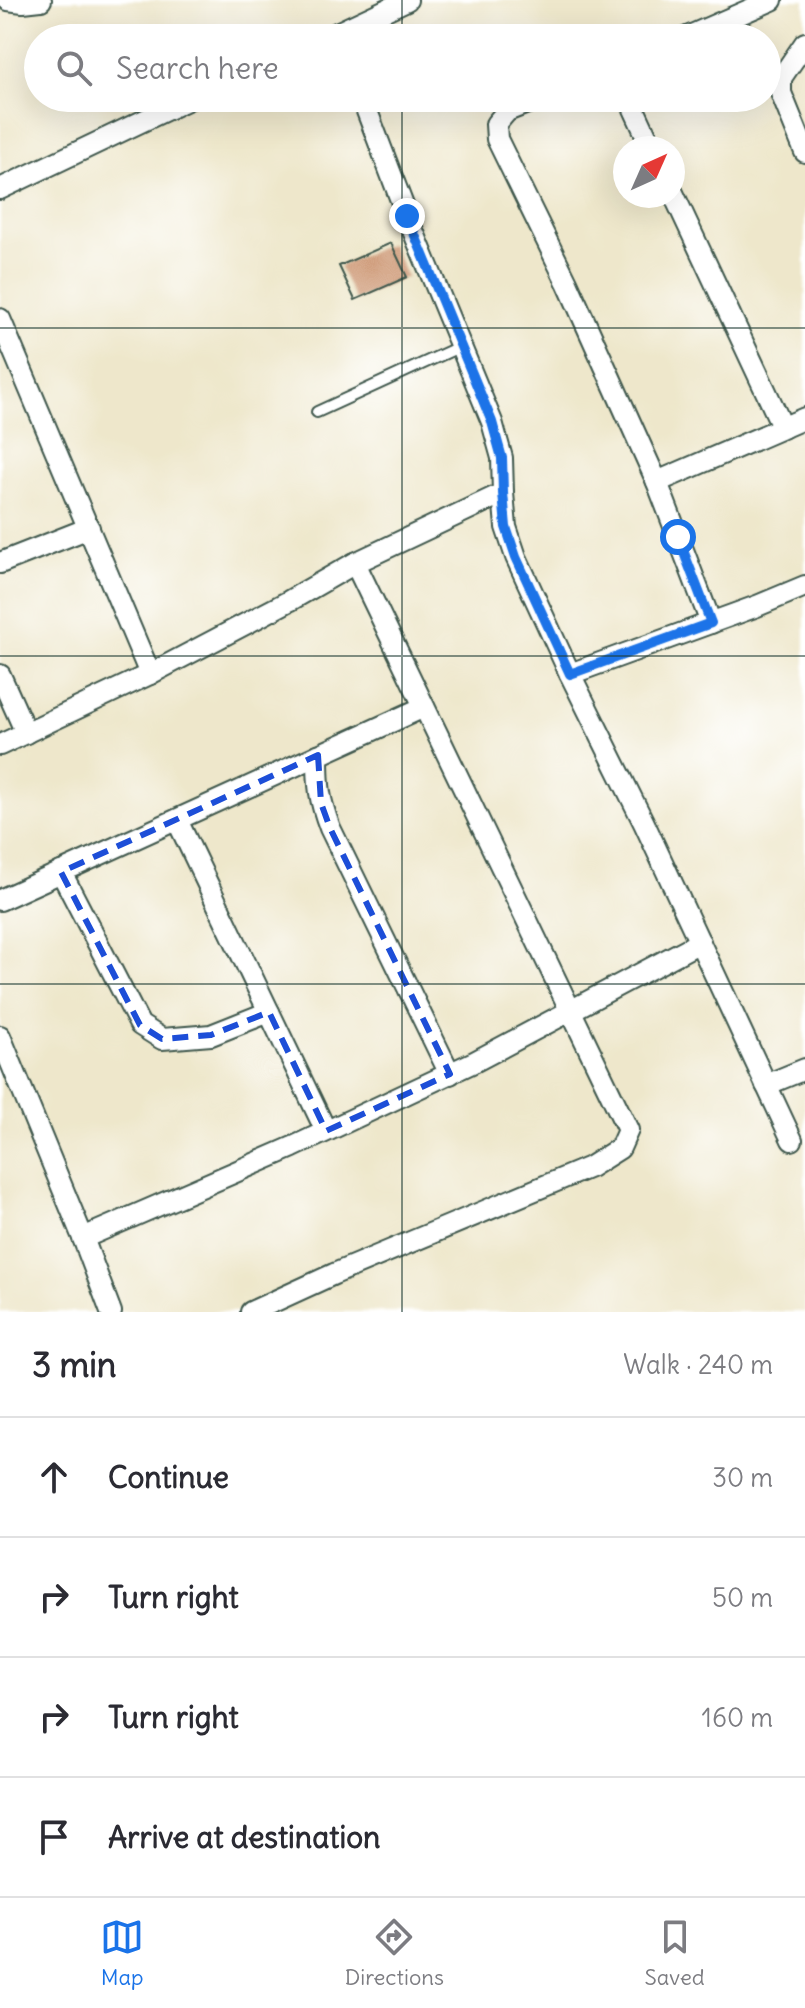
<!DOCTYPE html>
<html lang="en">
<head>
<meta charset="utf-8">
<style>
  :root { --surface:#fff; --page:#f2f2f3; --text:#2b2b33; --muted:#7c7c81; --line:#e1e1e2; --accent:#1a73e8 }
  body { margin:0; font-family:Delius,sans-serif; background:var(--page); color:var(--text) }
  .compass { position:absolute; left:613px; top:136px; width:72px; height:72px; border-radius:50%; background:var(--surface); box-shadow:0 8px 32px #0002; rotate:45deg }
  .stop { position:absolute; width:24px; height:24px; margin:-18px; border:6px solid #1a73e8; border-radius:50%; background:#fff }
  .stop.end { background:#1a73e8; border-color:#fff; box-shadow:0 2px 8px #0008 }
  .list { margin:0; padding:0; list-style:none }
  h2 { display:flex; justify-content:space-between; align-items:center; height:104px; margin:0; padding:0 32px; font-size:34px }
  h2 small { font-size:26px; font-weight:400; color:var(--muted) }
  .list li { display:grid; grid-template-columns:52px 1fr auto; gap:24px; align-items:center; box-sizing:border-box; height:120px; padding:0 32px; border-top:2px solid var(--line) }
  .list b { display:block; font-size:30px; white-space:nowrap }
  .list em { font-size:26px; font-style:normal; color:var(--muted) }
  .icon { flex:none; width:44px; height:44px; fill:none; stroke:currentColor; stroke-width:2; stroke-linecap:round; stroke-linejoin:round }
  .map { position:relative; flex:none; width:805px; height:1312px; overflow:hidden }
  .search { position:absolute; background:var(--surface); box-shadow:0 8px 32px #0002; left:24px; right:24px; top:24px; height:88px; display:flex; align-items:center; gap:20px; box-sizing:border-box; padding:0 28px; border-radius:44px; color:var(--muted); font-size:30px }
  .sheet { height:584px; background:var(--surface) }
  nav { display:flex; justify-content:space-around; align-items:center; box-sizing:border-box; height:112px; border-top:2px solid var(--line); background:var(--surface); font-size:22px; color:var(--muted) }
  nav a { display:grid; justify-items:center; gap:4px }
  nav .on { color:var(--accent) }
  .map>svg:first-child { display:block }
  .building { fill:#d1a080 }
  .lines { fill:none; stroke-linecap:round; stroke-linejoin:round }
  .service-casing { stroke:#3e564b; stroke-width:14 }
  .minor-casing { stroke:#3e564b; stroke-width:24 }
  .service { stroke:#fff; stroke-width:10 }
  .minor { stroke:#fff; stroke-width:20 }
  .route { stroke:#1a73e8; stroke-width:10 }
  .marked { fill:none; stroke:#1d4ed8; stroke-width:6; stroke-dasharray:16 10; stroke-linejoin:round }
  .grid { fill:none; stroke:#1f3d34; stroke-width:2; stroke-opacity:0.55 }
</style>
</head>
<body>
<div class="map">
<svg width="805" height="1312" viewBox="0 0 805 1312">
  <rect width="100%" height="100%" fill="#fff"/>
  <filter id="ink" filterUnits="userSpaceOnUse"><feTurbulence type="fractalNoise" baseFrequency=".0125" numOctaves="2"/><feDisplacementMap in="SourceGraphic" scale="16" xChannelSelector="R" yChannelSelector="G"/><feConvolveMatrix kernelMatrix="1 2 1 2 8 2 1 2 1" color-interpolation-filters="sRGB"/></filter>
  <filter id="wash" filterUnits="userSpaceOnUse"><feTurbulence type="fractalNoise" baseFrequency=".006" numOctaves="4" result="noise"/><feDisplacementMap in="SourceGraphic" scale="32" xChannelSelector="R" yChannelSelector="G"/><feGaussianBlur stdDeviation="1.8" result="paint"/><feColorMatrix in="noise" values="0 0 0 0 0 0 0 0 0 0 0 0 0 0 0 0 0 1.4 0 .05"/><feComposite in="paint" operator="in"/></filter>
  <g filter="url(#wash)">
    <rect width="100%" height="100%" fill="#eee7cb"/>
    <g id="blocks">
      <!-- building -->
      <polygon class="building" points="391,243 407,277 355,300 339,266"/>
    </g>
  </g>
  <g filter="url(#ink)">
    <use href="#blocks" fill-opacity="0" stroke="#3e564b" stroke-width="2"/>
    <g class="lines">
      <!-- service casing -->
      <g class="service-casing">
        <polyline id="service" points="317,412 461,346"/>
      </g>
      <!-- minor casing -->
      <g class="minor-casing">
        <g id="minor">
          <polyline points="8,0 23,2 41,0"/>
          <polyline points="326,38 407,0"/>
          <polyline points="685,38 772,0"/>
          <polyline points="805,43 781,78 781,93 805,152"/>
          <polyline points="362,98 407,216 492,422 502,458 503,493 506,527 516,557 570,674 644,823 792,1140"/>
          <polyline points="540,98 507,111 496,124 497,139 567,282 657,482"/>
          <polyline points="629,98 652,148"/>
          <polyline points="0,189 191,98"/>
          <polyline points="673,193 783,428"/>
          <polyline points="0,319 150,674"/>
          <polyline points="0,563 89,528"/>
          <polyline points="711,623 657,482 805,418"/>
          <polyline points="570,674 757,606 805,586"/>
          <polyline points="0,675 26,733"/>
          <polyline points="0,745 150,674 289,601 355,563 503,493"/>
          <path d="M318,755C318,786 319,799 330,828L450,1074"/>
          <polyline points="177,820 326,1131"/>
          <polyline points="61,872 140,1025 162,1039 211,1035 269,1012"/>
          <polyline points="0,900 424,707"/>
          <polyline points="0,1036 83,1238 111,1312"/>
          <polyline points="766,1085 805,1069"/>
          <polyline points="83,1238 293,1147 474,1062 700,942"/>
          <polyline points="251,1312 334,1274 590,1167 620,1148 628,1130 355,563"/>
        </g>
      </g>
      <!-- service -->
      <use href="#service" class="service"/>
      <!-- minor -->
      <use href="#minor" class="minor"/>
    </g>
  </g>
  <g class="lines" filter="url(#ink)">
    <!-- route -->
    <polyline class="route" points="407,216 492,422 502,458 503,493 506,527 516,557 570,674 711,623 678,537"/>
  </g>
  <!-- marked area -->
  <path class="marked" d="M318,755L321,803L330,828L450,1074L326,1131L269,1012L211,1035L162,1039L140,1025L61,872Z"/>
  <!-- grid -->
  <path class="grid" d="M402,0V38M402,98V1312M0,328H805M0,656H805M0,984H805"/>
</svg>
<svg class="compass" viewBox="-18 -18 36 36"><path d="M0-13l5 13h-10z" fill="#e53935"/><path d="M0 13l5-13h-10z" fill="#7c7c81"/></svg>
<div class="stop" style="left:678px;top:537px"></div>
<div class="stop end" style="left:407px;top:216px"></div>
<div class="search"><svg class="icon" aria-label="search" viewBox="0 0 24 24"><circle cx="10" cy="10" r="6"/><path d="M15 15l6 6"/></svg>Search here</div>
</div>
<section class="sheet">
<h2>3 min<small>Walk · 240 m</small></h2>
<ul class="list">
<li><svg class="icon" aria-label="ahead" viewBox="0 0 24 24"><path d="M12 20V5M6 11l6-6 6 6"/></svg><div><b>Continue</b></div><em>30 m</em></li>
<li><svg class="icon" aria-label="right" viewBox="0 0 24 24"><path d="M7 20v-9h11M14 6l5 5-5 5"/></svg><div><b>Turn right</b></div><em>50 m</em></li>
<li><svg class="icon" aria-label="right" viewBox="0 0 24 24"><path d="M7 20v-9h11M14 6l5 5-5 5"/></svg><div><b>Turn right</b></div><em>160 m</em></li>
<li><svg class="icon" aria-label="arrive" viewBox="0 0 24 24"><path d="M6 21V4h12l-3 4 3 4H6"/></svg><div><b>Arrive at destination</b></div></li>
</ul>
</section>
<nav>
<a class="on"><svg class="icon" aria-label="map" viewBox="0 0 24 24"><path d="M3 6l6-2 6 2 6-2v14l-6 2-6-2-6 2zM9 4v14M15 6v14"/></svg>Map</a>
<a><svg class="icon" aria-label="directions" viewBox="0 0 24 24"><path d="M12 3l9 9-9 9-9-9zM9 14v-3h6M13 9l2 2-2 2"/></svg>Directions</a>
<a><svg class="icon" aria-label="saved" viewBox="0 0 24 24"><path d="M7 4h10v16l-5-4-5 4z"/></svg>Saved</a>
</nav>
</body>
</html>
